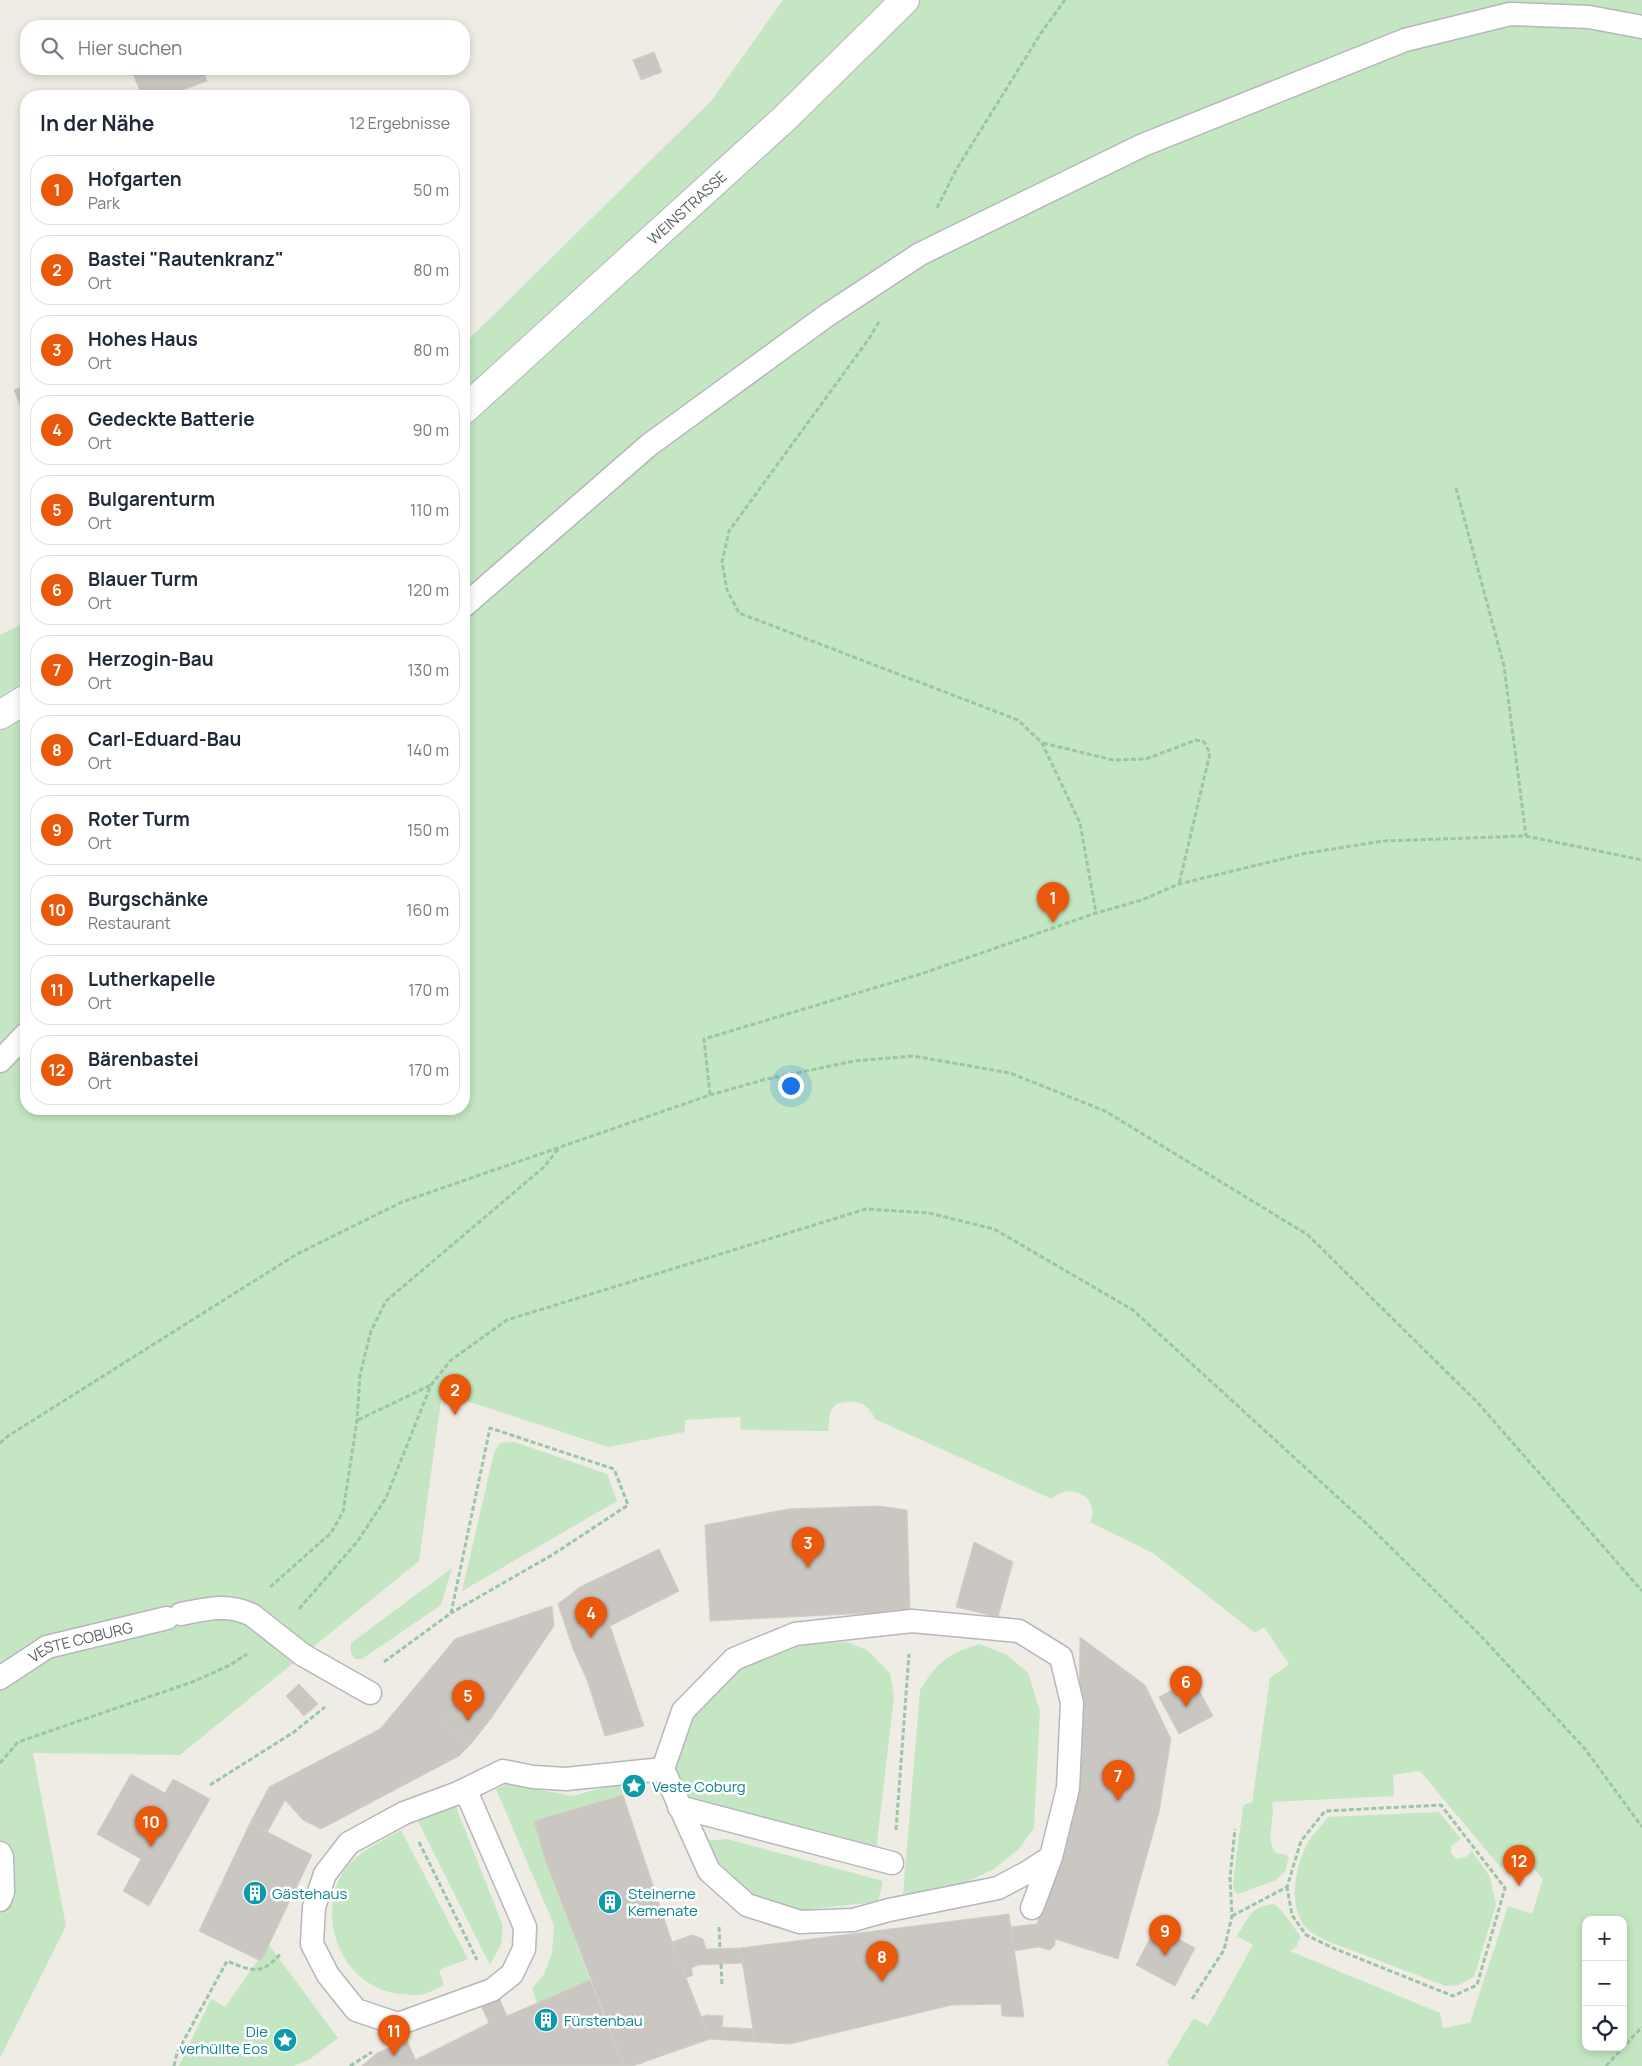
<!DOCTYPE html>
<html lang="de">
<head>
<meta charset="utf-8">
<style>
  :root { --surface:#fff; --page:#f6f6f7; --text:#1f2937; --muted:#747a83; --line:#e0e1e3; --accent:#ea580c }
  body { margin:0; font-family:Manrope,sans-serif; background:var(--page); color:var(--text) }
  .controls { position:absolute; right:15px; bottom:15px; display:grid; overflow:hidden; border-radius:10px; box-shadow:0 2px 8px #0003 }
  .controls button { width:45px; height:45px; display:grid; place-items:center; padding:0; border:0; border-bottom:1px solid var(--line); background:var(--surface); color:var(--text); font:25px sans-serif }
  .you { position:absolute; left:790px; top:1085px; width:18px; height:18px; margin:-12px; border:4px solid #fff; border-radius:50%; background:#1a73e8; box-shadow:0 0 0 8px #1a73e833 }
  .badge { display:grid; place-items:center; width:32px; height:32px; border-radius:50%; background:var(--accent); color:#fff; font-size:16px; font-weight:700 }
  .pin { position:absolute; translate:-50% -41px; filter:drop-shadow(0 1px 2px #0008) }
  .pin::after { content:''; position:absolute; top:26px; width:18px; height:15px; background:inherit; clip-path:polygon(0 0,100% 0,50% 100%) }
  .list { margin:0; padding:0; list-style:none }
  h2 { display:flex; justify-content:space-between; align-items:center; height:65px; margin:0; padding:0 20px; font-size:21px }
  h2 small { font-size:16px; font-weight:400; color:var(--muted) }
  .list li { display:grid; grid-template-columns:32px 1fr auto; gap:15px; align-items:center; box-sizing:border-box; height:70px; margin:0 10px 10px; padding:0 10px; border:1px solid var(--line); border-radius:20px }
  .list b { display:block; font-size:19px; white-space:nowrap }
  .list p { margin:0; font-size:16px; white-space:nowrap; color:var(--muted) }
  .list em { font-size:16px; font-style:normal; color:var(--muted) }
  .icon { flex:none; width:28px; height:28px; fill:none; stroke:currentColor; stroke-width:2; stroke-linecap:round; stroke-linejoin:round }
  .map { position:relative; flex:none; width:1642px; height:2066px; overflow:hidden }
  .search { position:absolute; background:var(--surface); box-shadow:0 2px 8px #0003; left:20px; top:20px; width:450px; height:55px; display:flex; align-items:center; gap:12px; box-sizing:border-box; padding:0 18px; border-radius:20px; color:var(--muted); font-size:19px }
  .panel { position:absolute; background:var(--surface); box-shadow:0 2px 8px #0003; left:20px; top:90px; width:450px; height:1025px; border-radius:20px }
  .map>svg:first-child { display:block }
  .green { fill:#c4e6c2; fill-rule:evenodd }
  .building { fill:#cac7c2; stroke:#d3cdc3 }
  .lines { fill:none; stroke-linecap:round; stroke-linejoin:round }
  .service-casing { stroke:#b5b7bb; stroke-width:25 }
  .minor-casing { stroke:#b5b7bb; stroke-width:30 }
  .path { stroke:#9bc6a6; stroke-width:3; stroke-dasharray:5 2.5; stroke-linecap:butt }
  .service { stroke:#fff; stroke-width:22 }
  .minor { stroke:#fff; stroke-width:28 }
  .service-bridge-casing { stroke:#b5b7bb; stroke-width:25; stroke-linecap:butt }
  .service-bridge { stroke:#fff; stroke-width:22 }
  .labels { text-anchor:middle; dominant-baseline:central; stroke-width:5; stroke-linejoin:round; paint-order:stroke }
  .street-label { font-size:15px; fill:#5d6165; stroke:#fff }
  .culture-label { font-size:15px; fill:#0d838f; stroke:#fff; text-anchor:start }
</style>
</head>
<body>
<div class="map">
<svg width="1642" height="2066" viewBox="0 0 1642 2066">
  <rect width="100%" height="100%" fill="#efece5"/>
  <!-- green -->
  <g class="green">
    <path d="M783,0H1642V2066H1169L1167,2062L1194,2018L1208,2026L1253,1945L1237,1936C1249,1917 1250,1907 1274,1904L1282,1911L1301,1937L1296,1947L1290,1951L1440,2013L1443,2028L1470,2023L1508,1906L1532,1914L1543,1879L1519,1851L1501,1868L1420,1771L1393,1775L1394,1796L1272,1802C1276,1820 1264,1838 1276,1853L1286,1855L1289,1857L1285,1871L1276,1880L1238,1894L1234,1891L1233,1883L1243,1807L1245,1804L1252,1803L1270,1678L1289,1664L1264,1627L1255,1633L1153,1553L1090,1522L1093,1515C1092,1510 1091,1503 1088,1499C1078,1489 1061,1489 1052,1499L875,1419C867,1401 855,1399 836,1404L830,1413L828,1431L741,1430L740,1417L685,1420V1432L608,1447L442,1393L419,1561L180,1755L33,1753L66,1926L0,2058V635L26,622V1109H464V344L712,100ZM1586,1920H1623V2047H1586Z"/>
    <polygon points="515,1442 607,1474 617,1501 462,1591 494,1453 500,1443"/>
    <polygon points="452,1568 441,1605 362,1659 355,1659 351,1653 351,1643"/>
    <polygon points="847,1642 867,1650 890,1673 894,1697 876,1851 691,1800 672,1790 668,1740 741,1662 780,1646"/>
    <path d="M980,1644L1007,1655L1028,1673L1040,1711L1034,1828L1019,1849L994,1869L947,1891L903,1895L920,1690C938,1661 947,1654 980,1644Z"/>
    <polygon points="619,1783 623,1795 535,1821 546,1862 590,1980 537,2003 532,1988 544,1974 552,1953 554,1925 496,1789 507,1784 573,1796"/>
    <polygon points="454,1802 503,1926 501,1944 490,1965 417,1819"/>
    <path d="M1439,1812L1461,1839L1451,1846V1853L1457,1859L1466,1857L1472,1851L1490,1877L1496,1905L1474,1977L1459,1985L1446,1986L1327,1941C1322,1938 1315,1935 1310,1931C1285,1911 1295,1861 1311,1838C1316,1831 1323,1824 1328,1817Z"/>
    <path d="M401,1830L468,1959L439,1970L444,1985C437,1988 428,1994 419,1995C414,1996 406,1994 400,1994C347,1988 318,1928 339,1880C350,1855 379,1843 401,1830Z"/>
    <polygon points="727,1839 883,1881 878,1902 790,1911 766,1903 734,1882 703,1841"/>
    <polygon points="269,1945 338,2038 310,2059 294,2066 179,2066 211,1999 225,2007"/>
  </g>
  <!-- building -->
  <g class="building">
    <polygon points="654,52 662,72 641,80 633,60"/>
    <polygon points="131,69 202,69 207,81 166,96 142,96"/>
    <polygon points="26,386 26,414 24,415 14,390"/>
    <polygon points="879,1506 907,1510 910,1611 710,1621 705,1525 788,1509"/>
    <polygon points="974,1542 1013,1562 998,1617 956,1607"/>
    <polygon points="659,1549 679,1591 610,1626 644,1726 605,1736 587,1680 573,1649 558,1604 580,1587"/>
    <polygon points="552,1606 554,1626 492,1717 470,1745 459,1756 321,1829 303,1820 285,1800 267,1833 250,1823 269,1787 380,1729 455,1639"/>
    <polygon points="1080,1637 1145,1685 1171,1739 1159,1812 1118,1959 1055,1939 1055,1945 1050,1950 1038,1947 1014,1951 1010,1927 1037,1924 1078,1791"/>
    <polygon points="1193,1679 1213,1716 1179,1734 1159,1697"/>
    <polygon points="299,1684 318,1704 304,1716 286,1696"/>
    <polygon points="464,1695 492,1717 470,1745 443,1724"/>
    <polygon points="131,1774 165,1793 173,1779 210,1799 149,1906 123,1891 141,1859 97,1834"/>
    <polygon points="623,1795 672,1942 710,2039 633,2066 624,2066 546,1862 534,1821"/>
    <polygon points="250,1823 312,1855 261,1961 199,1931"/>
    <polygon points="1009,1914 1024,2017 1002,2016 1001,2004 952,2005 790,2044 755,2042 740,1948"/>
    <polygon points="1156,1927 1195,1948 1175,1986 1136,1965"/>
    <polygon points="692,1935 703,1939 706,1949 740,1948 743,1963 698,1965 691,1968 693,1975 686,1978 672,1942"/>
    <polygon points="590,1980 624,2066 418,2066 415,2060 489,2023 481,2006 499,1998 507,2016"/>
    <polygon points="707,2015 723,2016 722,2027 753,2029 755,2042 710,2039 701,2017"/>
    <polygon points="407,2040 418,2066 362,2066 377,2053"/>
  </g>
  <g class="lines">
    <!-- service casing -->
    <g class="service-casing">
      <g id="service">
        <polyline points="464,606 649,445 826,316 920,254 1143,145 1405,40 1510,14 1589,17 1642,27"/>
        <polyline points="0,1061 26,1034"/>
        <path d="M181,1614C206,1609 228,1603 252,1615"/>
        <polyline points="303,1655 370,1693"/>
        <path id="s1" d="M0,1678L47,1647L167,1618"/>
        <polyline points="469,1798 525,1927 524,1949 512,1974 492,1990 398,2024 356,2010 328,1975 312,1944 314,1907 325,1874 349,1843 404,1813 458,1793 503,1771 533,1777 566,1779 663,1769"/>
        <polyline points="679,1807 892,1863"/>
        <polyline points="0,1853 2,1857 3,1892 0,1900"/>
        <polyline points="1032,1908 1051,1857 1068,1788 1072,1703 1061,1657 1019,1631 912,1621 795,1634 734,1659 683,1711 663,1769 709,1871 747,1905 800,1922 853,1920 889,1910 998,1888 1028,1872 1051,1857"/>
      </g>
    </g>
    <!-- minor casing -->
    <g class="minor-casing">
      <g id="minor">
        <path id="s2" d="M464,410L785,118L905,0"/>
        <polyline points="0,715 26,699"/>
      </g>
    </g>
    <!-- path -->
    <g class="path">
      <polyline points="937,208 956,170 1041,33 1065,0"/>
      <polyline points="879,322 868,340 729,531 722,562 727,590 739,613 1018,720 1042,743 1080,823 1096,913"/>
      <polyline points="1456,488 1504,666 1526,836"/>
      <polyline points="1043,743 1113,760 1146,759 1196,740 1204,742 1210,753 1179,884"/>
      <polyline points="710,1095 704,1039 924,973 1096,913 1142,900 1179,884 1307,853 1383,841 1526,836 1642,860"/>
      <polyline points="358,1420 431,1385"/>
      <polyline points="0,1443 8,1436 297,1254 402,1202 710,1095 763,1080 854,1061 913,1056 1010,1073 1105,1111 1308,1235 1478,1403 1642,1591"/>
      <polyline points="270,1587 331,1533 343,1512 357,1420 360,1375 371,1331 386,1301 544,1167 559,1148"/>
      <polyline points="299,1609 357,1542 386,1498 431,1385 451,1360 507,1320 866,1209 929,1213 994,1229 1133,1310 1368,1525 1480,1635 1585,1749 1642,1827"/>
      <polyline points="384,1662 451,1613 490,1428 614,1469 628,1505 552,1555 451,1613"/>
      <polyline points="0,1763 18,1742 195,1681 230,1665 247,1654"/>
      <polyline points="210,1785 294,1732 325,1707"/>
      <polyline points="896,1830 909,1654"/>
      <polyline points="419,1842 477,1960"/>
      <polyline points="1232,1916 1287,1887 1301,1841 1325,1811 1441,1805 1505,1888 1477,1985 1453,1996 1333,1948 1306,1935 1292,1915 1287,1887"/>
      <polyline points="719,1927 720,1948"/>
      <polyline points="721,1964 722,1985"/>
      <polyline points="1192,1999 1224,1950 1232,1916 1230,1878 1235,1829"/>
      <path d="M174,2066L177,2053L227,1961C252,1971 262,1976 281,1953"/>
      <polyline points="350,2066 372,2052"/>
      <polyline points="1606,2066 1642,2027"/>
    </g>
    <!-- service -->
    <use href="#service" class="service"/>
    <!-- minor -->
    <use href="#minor" class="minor"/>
    <!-- service-bridge casing -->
    <g class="service-bridge-casing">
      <polyline id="service-bridge" points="252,1615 303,1655"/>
    </g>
    <!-- service-bridge -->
    <use href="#service-bridge" class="service-bridge"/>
  </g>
  <!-- icons -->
  <defs>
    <g id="sight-disc" transform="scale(1.25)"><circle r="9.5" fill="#0f9aa8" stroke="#fff"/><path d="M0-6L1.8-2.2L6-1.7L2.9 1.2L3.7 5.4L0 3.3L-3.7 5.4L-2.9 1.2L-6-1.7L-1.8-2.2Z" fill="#fff"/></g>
    <g id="building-disc" transform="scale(1.25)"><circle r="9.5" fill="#0f9aa8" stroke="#fff"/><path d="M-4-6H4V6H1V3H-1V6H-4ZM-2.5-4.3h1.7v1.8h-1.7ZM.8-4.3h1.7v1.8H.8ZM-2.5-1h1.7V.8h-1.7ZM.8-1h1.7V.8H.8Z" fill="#fff"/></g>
  </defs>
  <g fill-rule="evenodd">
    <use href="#sight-disc" x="634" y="1786"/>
    <use href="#building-disc" x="255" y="1893"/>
    <use href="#building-disc" x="610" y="1902"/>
    <use href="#building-disc" x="546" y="2020"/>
    <use href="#sight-disc" x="285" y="2040"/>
  </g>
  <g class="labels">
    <!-- street labels -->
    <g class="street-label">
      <text stroke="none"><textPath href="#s2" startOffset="301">WEINSTRASSE</textPath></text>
      <text stroke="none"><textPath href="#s1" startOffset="90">VESTE COBURG</textPath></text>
    </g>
    <!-- culture labels -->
    <g class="culture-label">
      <text x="652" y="1786">Veste Coburg</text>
      <text x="272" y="1893">Gästehaus</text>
      <text x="628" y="1893">Steinerne<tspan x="628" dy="17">Kemenate</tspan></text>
      <text x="564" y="2020">Fürstenbau</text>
      <text x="268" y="2031" text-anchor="end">Die<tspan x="268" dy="17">verhüllte Eos</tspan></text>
    </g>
  </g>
</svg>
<div class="controls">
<button>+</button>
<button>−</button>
<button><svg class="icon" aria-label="locate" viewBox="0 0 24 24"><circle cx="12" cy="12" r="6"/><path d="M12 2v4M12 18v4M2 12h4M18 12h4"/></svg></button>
</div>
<div class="you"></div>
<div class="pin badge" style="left:1053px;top:923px">1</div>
<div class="pin badge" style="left:455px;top:1415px">2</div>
<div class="pin badge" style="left:808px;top:1568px">3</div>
<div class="pin badge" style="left:591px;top:1638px">4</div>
<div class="pin badge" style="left:468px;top:1721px">5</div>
<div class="pin badge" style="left:1186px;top:1707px">6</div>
<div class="pin badge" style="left:1118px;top:1801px">7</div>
<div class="pin badge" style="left:882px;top:1982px">8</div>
<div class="pin badge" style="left:1165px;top:1956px">9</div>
<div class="pin badge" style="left:151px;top:1847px">10</div>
<div class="pin badge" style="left:394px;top:2056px">11</div>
<div class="pin badge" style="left:1519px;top:1886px">12</div>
<div class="search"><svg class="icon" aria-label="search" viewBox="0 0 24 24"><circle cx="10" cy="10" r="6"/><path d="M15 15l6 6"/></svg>Hier suchen</div>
<section class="panel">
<h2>In der Nähe<small>12 Ergebnisse</small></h2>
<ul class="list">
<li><span class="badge">1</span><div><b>Hofgarten</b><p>Park</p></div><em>50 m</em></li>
<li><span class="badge">2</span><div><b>Bastei &quot;Rautenkranz&quot;</b><p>Ort</p></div><em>80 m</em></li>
<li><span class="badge">3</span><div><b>Hohes Haus</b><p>Ort</p></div><em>80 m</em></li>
<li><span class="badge">4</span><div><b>Gedeckte Batterie</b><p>Ort</p></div><em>90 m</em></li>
<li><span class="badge">5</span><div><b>Bulgarenturm</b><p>Ort</p></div><em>110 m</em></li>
<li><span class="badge">6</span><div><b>Blauer Turm</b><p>Ort</p></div><em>120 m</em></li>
<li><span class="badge">7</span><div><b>Herzogin-Bau</b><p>Ort</p></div><em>130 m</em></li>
<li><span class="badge">8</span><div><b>Carl-Eduard-Bau</b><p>Ort</p></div><em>140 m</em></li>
<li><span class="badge">9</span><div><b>Roter Turm</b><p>Ort</p></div><em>150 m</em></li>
<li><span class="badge">10</span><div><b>Burgschänke</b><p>Restaurant</p></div><em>160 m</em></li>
<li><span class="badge">11</span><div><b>Lutherkapelle</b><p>Ort</p></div><em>170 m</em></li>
<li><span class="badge">12</span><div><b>Bärenbastei</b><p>Ort</p></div><em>170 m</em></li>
</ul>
</section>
</div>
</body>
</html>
